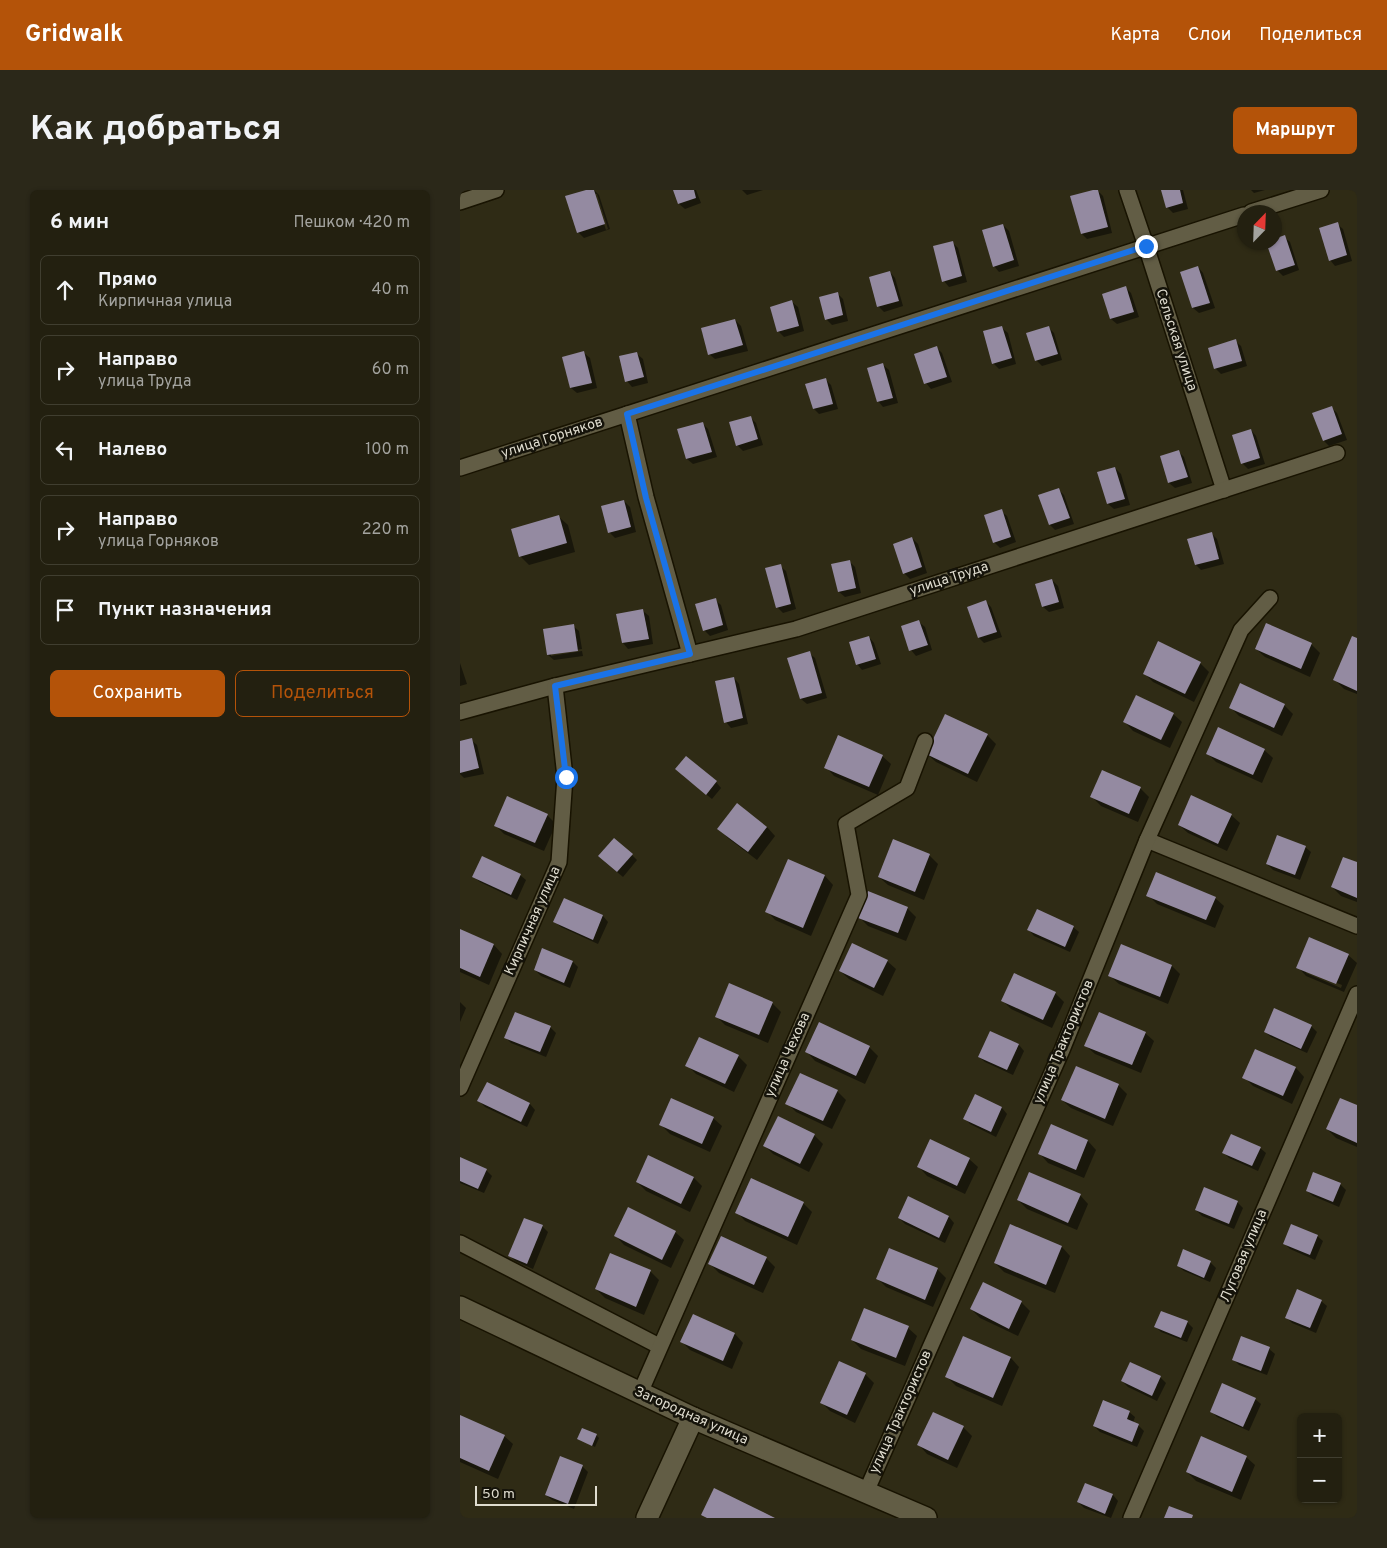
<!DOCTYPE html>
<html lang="ru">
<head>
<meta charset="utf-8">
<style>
  :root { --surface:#232010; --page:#2b2819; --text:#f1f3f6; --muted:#a3a39f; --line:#403e30; --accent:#b45309 }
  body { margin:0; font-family:Overpass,sans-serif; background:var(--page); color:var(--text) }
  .controls { position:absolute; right:15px; bottom:15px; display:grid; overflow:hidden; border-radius:8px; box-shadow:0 1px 4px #0004 }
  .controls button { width:45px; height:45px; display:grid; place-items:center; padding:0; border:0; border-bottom:1px solid var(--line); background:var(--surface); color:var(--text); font:25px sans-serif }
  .compass { position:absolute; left:777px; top:15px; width:45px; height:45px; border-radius:50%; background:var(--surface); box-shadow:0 1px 4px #0004; rotate:23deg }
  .scale { position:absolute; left:15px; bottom:12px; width:122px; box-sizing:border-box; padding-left:5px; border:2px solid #dfdccf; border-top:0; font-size:14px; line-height:18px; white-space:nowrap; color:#dfdccf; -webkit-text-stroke:4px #15130a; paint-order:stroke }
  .stop { position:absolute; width:15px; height:15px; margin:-11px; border:4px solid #1a73e8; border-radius:50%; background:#fff }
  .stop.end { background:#1a73e8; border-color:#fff; box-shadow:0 1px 5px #0008 }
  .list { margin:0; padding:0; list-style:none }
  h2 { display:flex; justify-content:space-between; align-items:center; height:65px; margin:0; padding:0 20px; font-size:21px }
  h2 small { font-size:16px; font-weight:400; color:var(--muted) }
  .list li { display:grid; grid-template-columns:32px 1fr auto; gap:15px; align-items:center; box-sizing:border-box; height:70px; margin:0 10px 10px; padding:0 10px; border:1px solid var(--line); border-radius:8px }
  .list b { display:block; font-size:19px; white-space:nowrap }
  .list p { margin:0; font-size:16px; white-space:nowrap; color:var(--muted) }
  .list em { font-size:16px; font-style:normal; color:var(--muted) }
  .actions { display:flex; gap:10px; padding:15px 20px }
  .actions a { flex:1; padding:11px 0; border:1px solid var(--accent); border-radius:8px; text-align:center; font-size:18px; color:var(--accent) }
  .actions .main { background:var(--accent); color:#fff }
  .icon { flex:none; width:28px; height:28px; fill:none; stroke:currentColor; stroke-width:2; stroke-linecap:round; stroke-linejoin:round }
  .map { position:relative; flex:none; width:897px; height:1328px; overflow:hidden; border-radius:8px }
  header { display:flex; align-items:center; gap:30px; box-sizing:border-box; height:70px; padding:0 25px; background:var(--accent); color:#fff }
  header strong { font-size:24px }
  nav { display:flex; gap:28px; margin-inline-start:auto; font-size:18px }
  .intro { display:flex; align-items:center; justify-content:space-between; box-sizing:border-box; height:120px; padding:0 30px }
  h1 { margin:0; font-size:35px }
  .button { padding:12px 22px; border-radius:8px; background:var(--accent); color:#fff; font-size:18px; font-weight:700 }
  main { display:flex; gap:30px; padding:0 30px }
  aside { flex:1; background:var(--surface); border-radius:8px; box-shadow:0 1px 4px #0004 }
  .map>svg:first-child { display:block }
  .shadow { fill:#0007; fill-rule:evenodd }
  .building { fill:#948aa1 }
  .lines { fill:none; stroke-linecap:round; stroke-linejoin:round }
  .street-casing { stroke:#181301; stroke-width:18 }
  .secondary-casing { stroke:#181301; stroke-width:24 }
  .street { stroke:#625d45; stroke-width:15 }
  .secondary { stroke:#625d45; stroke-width:21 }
  .route { stroke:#1a73e8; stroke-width:6 }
  .labels { text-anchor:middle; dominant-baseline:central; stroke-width:5; stroke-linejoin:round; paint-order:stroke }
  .street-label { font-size:14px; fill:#dfdccf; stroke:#15130a }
</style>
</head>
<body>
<header>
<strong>Gridwalk</strong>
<nav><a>Карта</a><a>Слои</a><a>Поделиться</a></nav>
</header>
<div class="intro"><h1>Как добраться</h1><a class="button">Маршрут</a></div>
<main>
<aside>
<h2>6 мин<small>Пешком · 420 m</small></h2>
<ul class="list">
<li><svg class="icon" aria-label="ahead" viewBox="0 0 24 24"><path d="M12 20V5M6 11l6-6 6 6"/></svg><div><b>Прямо</b><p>Кирпичная улица</p></div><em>40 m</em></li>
<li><svg class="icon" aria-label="right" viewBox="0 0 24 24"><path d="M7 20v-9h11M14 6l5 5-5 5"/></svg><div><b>Направо</b><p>улица Труда</p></div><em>60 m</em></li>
<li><svg class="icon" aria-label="left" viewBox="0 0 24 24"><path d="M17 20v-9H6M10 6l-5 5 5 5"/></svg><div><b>Налево</b></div><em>100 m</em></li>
<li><svg class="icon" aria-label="right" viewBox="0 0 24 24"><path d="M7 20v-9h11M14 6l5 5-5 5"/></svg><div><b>Направо</b><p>улица Горняков</p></div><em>220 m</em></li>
<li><svg class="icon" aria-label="arrive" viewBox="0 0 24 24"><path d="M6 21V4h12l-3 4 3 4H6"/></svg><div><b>Пункт назначения</b></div></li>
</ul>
<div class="actions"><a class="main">Сохранить</a><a>Поделиться</a></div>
</aside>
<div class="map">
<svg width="897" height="1328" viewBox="0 0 897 1328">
  <rect width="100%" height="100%" fill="#2f2b15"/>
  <!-- shadow -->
  <g class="shadow">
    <path d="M130,0H134L139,5L150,39L124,48L118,42ZM134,4H137L148,39L146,40Z"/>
    <polygon points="214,0 236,0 241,13 225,19 219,14"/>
    <polygon points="282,0 303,0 287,5"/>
    <polygon points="637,0 643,6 652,43 627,49 622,44"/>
    <polygon points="702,0 723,0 728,19 713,23 707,17"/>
    <polygon points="791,0 805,0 794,3"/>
    <polygon points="877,34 883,39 892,71 875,76 870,70"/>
    <polygon points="543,35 549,41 559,76 539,82 534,76"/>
    <polygon points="824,47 830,52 839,80 823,86 817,80 814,52"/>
    <polygon points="492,52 498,58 507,92 489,97 484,91"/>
    <polygon points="738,77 743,83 755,118 739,123 733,118"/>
    <polygon points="430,82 435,88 443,116 424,122 418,116"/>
    <polygon points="666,98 671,103 679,127 657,134 651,129 644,105"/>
    <polygon points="377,103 383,109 388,131 372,135 366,129"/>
    <polygon points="332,112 338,117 344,141 324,147 318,141"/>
    <polygon points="275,130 281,136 288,161 255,169 249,164"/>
    <polygon points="588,137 594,143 602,170 582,176 576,170"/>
    <polygon points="542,138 548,143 556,174 539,179 533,173"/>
    <polygon points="775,151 781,156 787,176 761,184 755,178"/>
    <polygon points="477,158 482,163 492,192 471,199 466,193"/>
    <polygon points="124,163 130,168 137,198 117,203 111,198 104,168"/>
    <polygon points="177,164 183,169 188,193 172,197 167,191"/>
    <polygon points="423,175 429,180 438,213 423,217 418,211"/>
    <polygon points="366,190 371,195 378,219 359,224 354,219"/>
    <polygon points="872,218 877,223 887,250 869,256 864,251 854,224"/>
    <polygon points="290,227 296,233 303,255 283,261 277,255"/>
    <polygon points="242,233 248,239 257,267 233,274 227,269 218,240"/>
    <polygon points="791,240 796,246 805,274 788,279 782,273"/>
    <polygon points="718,261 724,267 732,293 715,298 709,293 701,267"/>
    <polygon points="655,278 661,284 670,315 654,319 648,314"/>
    <polygon points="598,299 604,305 614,334 595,340 590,335"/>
    <polygon points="164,311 170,317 176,342 155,348 149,342"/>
    <polygon points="541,321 547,326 556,352 540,358 534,352"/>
    <polygon points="99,327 108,335 115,362 69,375 60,366"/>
    <polygon points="751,343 757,349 764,374 741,380 736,375"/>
    <polygon points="452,348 458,354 467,383 450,389 444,383"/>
    <polygon points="389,371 395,377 401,403 385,407 379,402"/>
    <polygon points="320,376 326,381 336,419 323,423 317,417"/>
    <polygon points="592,390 598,396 604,418 589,422 583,417"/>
    <polygon points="255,410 261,415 268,440 250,446 244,440"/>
    <polygon points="526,412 531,417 542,447 524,453 519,448"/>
    <polygon points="183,421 189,426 193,454 168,459 163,453 158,425"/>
    <polygon points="459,432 465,437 472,460 456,466 451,460"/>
    <polygon points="113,436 119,441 122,459 91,463 91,466 122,461 123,466 94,470 88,465"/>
    <polygon points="409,447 414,453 421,474 402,480 397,474"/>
    <polygon points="897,450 897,504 884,499 875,490"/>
    <polygon points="851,454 860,463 850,487 805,467 796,459"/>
    <polygon points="349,463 355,468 367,508 347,514 341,509"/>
    <polygon points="0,473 7,494 0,496"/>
    <polygon points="740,473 749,482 734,512 693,492 684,483"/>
    <polygon points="274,488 279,494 288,534 271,538 266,532"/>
    <polygon points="824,515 833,524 822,546 779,526 770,517"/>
    <polygon points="713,524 722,532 710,558 673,541 665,532"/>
    <polygon points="527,545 536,554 517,592 476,572 467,564"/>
    <polygon points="11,550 17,555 24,584 4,588 0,584 0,552"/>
    <polygon points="804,560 813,568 802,593 756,572 748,564"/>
    <polygon points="422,566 431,574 418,605 374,586 366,577"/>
    <polygon points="222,585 256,592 261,598 252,609"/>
    <polygon points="680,598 689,607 678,632 641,616 632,607"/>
    <polygon points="87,625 96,634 84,661 44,644 36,636"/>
    <polygon points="771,625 780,633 767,661 728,643 719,635"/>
    <polygon points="307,637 315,646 297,670 268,648 259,639"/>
    <polygon points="845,657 851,662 840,690 813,680 807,674"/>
    <polygon points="172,665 177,670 163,687 145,672"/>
    <polygon points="469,665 478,674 464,710 428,695 419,687"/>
    <polygon points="329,671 365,686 373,695 351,746 315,730 307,721"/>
    <polygon points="897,674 897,712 881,706 872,697"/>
    <polygon points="60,685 66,690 57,710 20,692 14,687"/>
    <polygon points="688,705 755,708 764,716 755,738 697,714"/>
    <polygon points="105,709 143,726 148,732 138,754 101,737 95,732"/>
    <polygon points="447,718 456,727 446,751 408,736 399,727"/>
    <polygon points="613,737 619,742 610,762 574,746 569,740"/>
    <polygon points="0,740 34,755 42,764 29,795 0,782"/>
    <path d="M888,765L897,773L884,802L846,786L838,777ZM846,781L882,795L881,798L846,783Z"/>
    <polygon points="427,771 436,779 423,806 389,789 380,781"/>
    <polygon points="113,772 118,777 110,798 81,786 75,780"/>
    <polygon points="712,776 720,784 708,814 659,794 650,786"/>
    <polygon points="595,803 604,812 592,838 551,819 543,811"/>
    <polygon points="0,812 6,818 0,832"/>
    <polygon points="312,813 321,822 308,853 265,835 256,826"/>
    <polygon points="851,836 857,842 847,863 811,847 805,842"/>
    <polygon points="90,837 96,843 86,867 51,853 46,848"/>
    <polygon points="531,843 559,855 564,861 553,885 525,872 519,867"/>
    <polygon points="685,843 694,851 681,883 635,864 626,856"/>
    <polygon points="409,857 418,866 405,894 355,871 347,862"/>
    <polygon points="796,861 836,878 844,887 832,914 793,896 784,887"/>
    <polygon points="278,866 287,875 274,902 236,884 227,875"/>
    <polygon points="27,894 70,914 75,920 67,937 25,917 19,911"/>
    <polygon points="658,895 667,904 653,936 611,918 602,910"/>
    <polygon points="377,901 386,910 372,939 336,922 327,913"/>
    <polygon points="515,906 542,918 547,924 536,947 510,934 505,928"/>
    <polygon points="897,917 897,957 876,948 867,939"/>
    <polygon points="253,928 262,936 250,962 210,944 201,935"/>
    <polygon points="592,936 628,951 636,960 624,988 588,973 580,964"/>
    <polygon points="354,945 363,954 349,982 313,964 305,956"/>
    <polygon points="800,958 806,963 798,981 769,968 764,963"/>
    <polygon points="0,968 26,980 32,986 24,1003 0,993"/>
    <polygon points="509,969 518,977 505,1004 467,986 459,977"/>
    <polygon points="234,988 242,996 230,1022 186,1001 177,992"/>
    <polygon points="880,994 886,1000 879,1017 853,1006 847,1001"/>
    <polygon points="620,1005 628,1014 617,1040 567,1019 558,1010"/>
    <polygon points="777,1012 783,1018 774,1039 742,1026 736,1020"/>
    <polygon points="343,1013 352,1022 337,1055 285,1031 277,1022"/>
    <polygon points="489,1027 494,1033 485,1053 445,1034 439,1028"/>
    <polygon points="82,1036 88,1042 73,1079 55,1071 50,1066"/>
    <polygon points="550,1036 602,1057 610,1066 595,1103 544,1082 535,1073"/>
    <polygon points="215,1042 224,1050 211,1078 164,1055 156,1046"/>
    <polygon points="857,1046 863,1051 855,1070 830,1059 824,1053"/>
    <polygon points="306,1068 315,1077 303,1103 259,1083 250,1074"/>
    <polygon points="750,1072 756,1078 750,1092 724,1081 718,1076"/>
    <polygon points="477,1079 486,1088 473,1117 426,1097 418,1089"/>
    <polygon points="190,1081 199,1090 184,1125 145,1108 136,1099"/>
    <polygon points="861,1111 867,1116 856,1143 832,1133 826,1127"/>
    <polygon points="561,1112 570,1121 558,1146 520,1128 511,1119"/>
    <polygon points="234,1125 275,1144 283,1153 272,1179 230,1160 222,1152"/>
    <polygon points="727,1132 733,1138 727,1152 701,1142 696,1137"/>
    <polygon points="448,1138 457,1146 445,1176 401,1159 392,1150"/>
    <polygon points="504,1148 551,1168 559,1177 542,1216 496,1196 487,1187"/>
    <polygon points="809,1159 815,1164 807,1185 779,1175 773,1169"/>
    <polygon points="671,1173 700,1187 706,1193 697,1211 668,1197 662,1191"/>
    <polygon points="405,1184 414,1193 395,1233 370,1221 362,1213"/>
    <polygon points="795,1209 801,1214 789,1241 757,1227 751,1221"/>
    <polygon points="669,1222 675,1227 673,1233 678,1235 684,1241 677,1257 640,1242 634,1236"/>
    <polygon points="0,1226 44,1246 53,1254 38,1289 0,1272"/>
    <polygon points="503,1237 512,1246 497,1278 467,1264 459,1255"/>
    <polygon points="136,1245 139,1248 135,1257 119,1249"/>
    <polygon points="786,1267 795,1275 781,1310 736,1291 727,1282"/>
    <polygon points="122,1276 128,1282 114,1319 92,1310 86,1305"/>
    <polygon points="625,1294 653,1305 658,1311 651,1328 624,1318 618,1312"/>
  </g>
  <!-- building -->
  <g class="building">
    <polygon points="126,0 134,0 145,34 117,43 105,6"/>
    <polygon points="213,0 234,0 236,8 218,14"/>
    <polygon points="633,0 638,0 648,37 621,44 610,6"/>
    <polygon points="701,0 720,0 723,13 706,18"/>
    <polygon points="878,32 887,65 869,71 859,38"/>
    <polygon points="543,34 554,70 533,77 522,40"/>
    <polygon points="825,45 835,75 816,81 806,52 814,52 814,49"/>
    <polygon points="493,51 502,86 482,92 473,56"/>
    <polygon points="738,76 750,113 732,118 720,82"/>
    <polygon points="430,81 439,111 417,117 409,87"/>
    <polygon points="666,96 674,122 650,129 642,104"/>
    <polygon points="378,102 383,125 365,130 359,107"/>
    <polygon points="332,110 339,136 317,142 310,117"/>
    <polygon points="275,129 283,155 248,165 241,138"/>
    <polygon points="542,136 552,168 532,174 523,141"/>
    <polygon points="589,136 598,164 575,171 566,143"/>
    <polygon points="776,149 782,171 754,179 748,158"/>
    <polygon points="477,156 487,187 464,194 454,164"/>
    <polygon points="124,161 132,193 110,198 102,167"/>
    <polygon points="177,162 184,187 165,192 159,166"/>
    <polygon points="423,173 433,208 417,212 407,178"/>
    <polygon points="366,188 373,214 353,219 345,194"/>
    <polygon points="872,216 882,244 863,251 852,223"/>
    <polygon points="291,226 298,249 276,256 269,232"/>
    <polygon points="243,232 252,262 226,269 217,239"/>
    <polygon points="791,239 800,268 781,274 772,245"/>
    <polygon points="719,260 728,287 708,293 700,266"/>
    <polygon points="655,277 665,309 647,314 637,282"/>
    <polygon points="599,298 610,328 589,335 578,305"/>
    <polygon points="164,310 171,337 148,343 141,316"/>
    <polygon points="542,319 551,347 533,353 524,325"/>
    <polygon points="99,325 107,353 59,367 51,339"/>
    <polygon points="752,342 759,369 735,375 727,349"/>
    <polygon points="452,347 462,377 443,384 433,354"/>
    <polygon points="390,370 396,398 378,402 371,374"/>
    <polygon points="321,374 331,414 316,418 305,378"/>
    <polygon points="592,389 599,412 582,417 575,394"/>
    <polygon points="256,408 263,435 243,441 235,414"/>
    <polygon points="526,410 537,442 518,448 507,417"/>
    <polygon points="183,419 189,449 162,453 156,424"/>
    <polygon points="459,430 468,455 449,461 441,436"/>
    <polygon points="806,433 852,453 841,479 795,459"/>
    <polygon points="114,434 118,461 87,465 83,439"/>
    <polygon points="409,446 416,469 396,475 389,452"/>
    <polygon points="892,446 897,448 897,501 873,490"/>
    <polygon points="698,451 741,472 725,504 683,484"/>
    <polygon points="350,461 362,503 340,509 327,468"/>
    <polygon points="274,487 283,528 264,533 255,491"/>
    <polygon points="780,493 825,514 814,538 769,518"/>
    <polygon points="676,505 714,523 701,550 663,532"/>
    <polygon points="485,524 528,544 508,584 466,564"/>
    <polygon points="758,537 805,559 793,585 746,564"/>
    <polygon points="378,545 423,565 409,597 364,578"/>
    <polygon points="12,548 19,578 0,583 0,551"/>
    <polygon points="226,566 257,591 246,605 215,579"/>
    <polygon points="642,580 681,597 669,624 630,607"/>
    <polygon points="731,605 772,624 758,654 718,635"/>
    <polygon points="47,606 88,624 75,653 34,636"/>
    <polygon points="277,613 307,637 288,662 257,639"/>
    <polygon points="817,645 846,656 835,685 806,674"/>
    <polygon points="154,648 173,664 157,682 138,666"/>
    <polygon points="433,649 470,664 455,702 418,687"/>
    <polygon points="22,666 61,684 51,705 12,687"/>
    <polygon points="883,667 897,672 897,708 871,697"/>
    <polygon points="328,669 365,685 343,738 305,722"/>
    <polygon points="696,682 756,707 746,730 686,706"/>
    <polygon points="408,701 448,717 438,743 398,728"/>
    <polygon points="104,708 143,725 133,750 93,732"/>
    <polygon points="577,719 614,736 605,757 567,740"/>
    <polygon points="0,739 34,754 20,787 0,778"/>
    <polygon points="849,747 889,764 876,794 836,778"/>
    <polygon points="392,753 428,770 414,798 379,781"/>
    <polygon points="661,754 712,775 700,807 648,786"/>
    <polygon points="82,758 113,771 104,793 74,780"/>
    <polygon points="554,783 596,802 583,830 541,811"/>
    <polygon points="269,793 313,812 299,845 255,827"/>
    <polygon points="814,818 852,835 841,859 804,842"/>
    <polygon points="55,822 91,836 80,862 44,848"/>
    <polygon points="639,822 686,842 672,875 624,856"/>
    <polygon points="359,832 410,856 396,886 345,862"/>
    <polygon points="530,841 559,854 547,880 518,867"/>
    <polygon points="239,847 279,865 265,894 225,876"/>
    <polygon points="795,859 836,877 823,906 782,888"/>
    <polygon points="616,876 659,894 645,929 601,910"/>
    <polygon points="340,883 378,900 363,931 325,914"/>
    <polygon points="27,892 70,913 61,932 17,911"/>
    <polygon points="515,904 542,917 531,942 503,929"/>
    <polygon points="211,908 254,927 242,954 199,935"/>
    <polygon points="880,908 897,915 897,953 866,939"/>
    <polygon points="318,926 355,944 340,974 303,956"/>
    <polygon points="591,934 628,950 616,980 578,964"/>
    <polygon points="771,944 801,957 792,976 762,963"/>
    <polygon points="470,949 510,968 497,996 457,977"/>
    <polygon points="188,965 234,987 221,1014 176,992"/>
    <polygon points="0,967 27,979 18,999 0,991"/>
    <polygon points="569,982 621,1004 608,1033 557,1010"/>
    <polygon points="853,982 881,993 873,1012 846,1001"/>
    <polygon points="291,988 344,1012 328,1047 275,1023"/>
    <polygon points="744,997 778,1011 769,1034 735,1020"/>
    <polygon points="448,1006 489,1026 479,1048 438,1028"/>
    <polygon points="168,1017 216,1041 202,1070 154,1046"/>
    <polygon points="64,1028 83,1035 67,1074 48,1066"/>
    <polygon points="550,1034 602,1056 586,1095 534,1073"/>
    <polygon points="831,1034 858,1045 850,1065 823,1054"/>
    <polygon points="261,1046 307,1067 294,1095 248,1074"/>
    <polygon points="429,1058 478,1078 465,1110 416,1089"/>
    <polygon points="723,1059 751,1071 744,1088 717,1076"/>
    <polygon points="150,1063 191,1080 176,1117 135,1099"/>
    <polygon points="523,1092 562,1111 549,1139 510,1119"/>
    <polygon points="837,1099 862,1110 850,1138 825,1128"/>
    <polygon points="404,1118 449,1136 436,1168 391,1150"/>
    <polygon points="701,1121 728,1131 721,1148 694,1137"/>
    <polygon points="233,1124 275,1143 263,1171 220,1152"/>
    <polygon points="503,1146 551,1167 533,1208 485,1187"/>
    <polygon points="781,1146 810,1157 801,1181 772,1170"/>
    <polygon points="379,1171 406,1183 387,1225 360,1213"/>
    <polygon points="670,1172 701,1186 692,1206 661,1191"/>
    <polygon points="762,1193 796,1208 783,1237 750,1222"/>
    <polygon points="643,1210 670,1221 667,1229 679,1234 672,1252 633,1236"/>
    <polygon points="473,1222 504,1236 488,1270 457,1255"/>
    <polygon points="0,1225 45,1245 29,1281 0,1268"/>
    <polygon points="122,1238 137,1244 132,1256 117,1249"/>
    <polygon points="741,1246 787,1266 772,1302 726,1282"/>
    <polygon points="100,1266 123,1275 108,1314 85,1305"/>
    <polygon points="625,1293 653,1304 645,1324 617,1312"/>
    <polygon points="254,1298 315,1328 247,1328 241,1325"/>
    <polygon points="709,1316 733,1325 732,1328 704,1328"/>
  </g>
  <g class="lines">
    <!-- street casing -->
    <g class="street-casing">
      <g id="street">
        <polyline points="667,0 686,56 764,300"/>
        <polyline points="0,12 36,0"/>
        <polyline points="791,22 861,0"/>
        <polyline points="167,224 186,307 230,464"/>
        <polyline points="0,278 784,25"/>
        <polyline points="0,522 95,496 336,439 877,263"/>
        <polyline points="687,650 897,736"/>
        <polyline points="0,898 99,672 105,587 95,496"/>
        <polyline points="0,1053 199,1156"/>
        <polyline points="180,1203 399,705 386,634 447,598 465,551"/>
        <polyline points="406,1302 602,860 687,650 781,440 810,408"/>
        <polyline points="671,1328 897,804"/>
      </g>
    </g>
    <!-- secondary casing -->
    <g class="secondary-casing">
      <g id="secondary">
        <polyline points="0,1117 233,1228 466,1328"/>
        <polyline points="187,1328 233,1228"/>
      </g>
    </g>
    <!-- street -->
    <use href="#street" class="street"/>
    <!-- secondary -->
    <use href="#secondary" class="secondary"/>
  </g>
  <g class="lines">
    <!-- route -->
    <polyline class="route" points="106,587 95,496 230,464 186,308 167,224 686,56"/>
  </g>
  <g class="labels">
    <!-- street labels -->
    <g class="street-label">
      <text transform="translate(716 150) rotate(72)">Сельская улица</text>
      <text transform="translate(92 248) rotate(-18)">улица Горняков</text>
      <text transform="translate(489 389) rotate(-18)">улица Труда</text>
      <text transform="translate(73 731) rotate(-66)">Кирпичная улица</text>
      <text transform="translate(604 852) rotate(-67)">улица Трактористов</text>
      <text transform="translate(328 865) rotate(-66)">улица Чехова</text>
      <text transform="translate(784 1066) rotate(-67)">Луговая улица</text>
      <text transform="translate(441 1222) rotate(-66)">улица Трактористов</text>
      <text transform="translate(231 1226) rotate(24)">Загородная улица</text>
    </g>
  </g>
</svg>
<div class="controls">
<button>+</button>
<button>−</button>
</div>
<svg class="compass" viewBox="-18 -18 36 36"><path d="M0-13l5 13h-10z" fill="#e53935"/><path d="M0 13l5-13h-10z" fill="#a3a39f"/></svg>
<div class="scale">50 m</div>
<div class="stop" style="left:106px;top:587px"></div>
<div class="stop end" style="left:686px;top:56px"></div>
</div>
</main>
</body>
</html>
